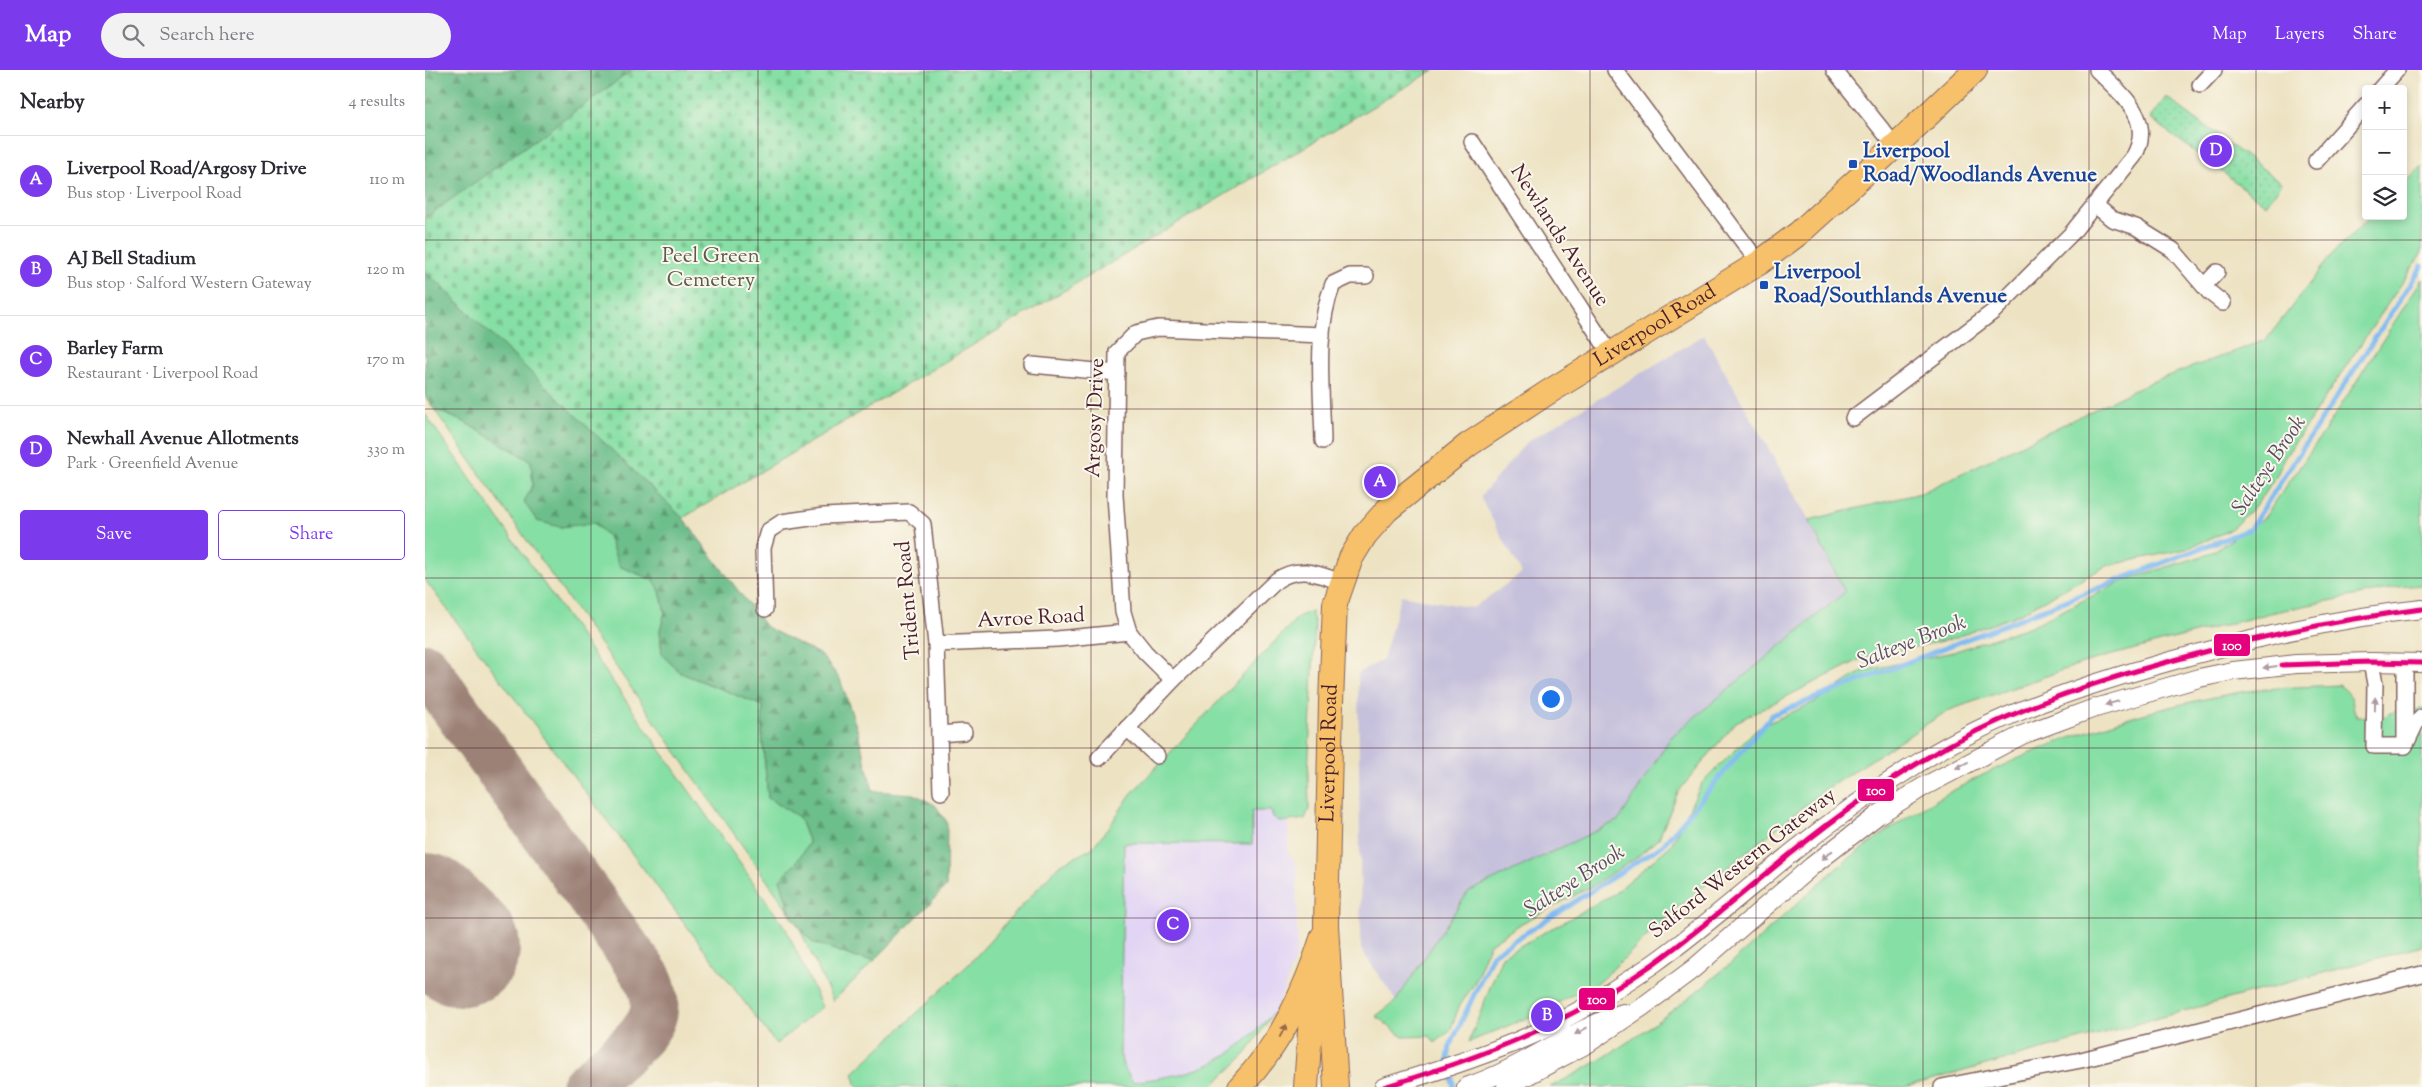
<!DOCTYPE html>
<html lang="en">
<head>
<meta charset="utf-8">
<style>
  :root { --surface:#fff; --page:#f2f2f3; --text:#2b2b33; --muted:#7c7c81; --line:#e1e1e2; --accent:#7c3aed }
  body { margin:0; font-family:"Sorts Mill Goudy",serif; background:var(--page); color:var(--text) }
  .controls { position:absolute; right:15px; top:15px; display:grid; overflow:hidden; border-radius:5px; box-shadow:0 2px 8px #0003 }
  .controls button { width:45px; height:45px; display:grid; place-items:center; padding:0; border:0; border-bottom:1px solid var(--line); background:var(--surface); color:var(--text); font:25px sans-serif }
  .you { position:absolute; left:1125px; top:628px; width:18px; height:18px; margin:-12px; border:4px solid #fff; border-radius:50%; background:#1a73e8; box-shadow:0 0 0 8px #1a73e833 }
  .badge { display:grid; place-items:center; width:32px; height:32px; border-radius:50%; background:var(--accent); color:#fff; font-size:16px; font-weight:700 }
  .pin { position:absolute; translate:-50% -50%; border:2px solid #fff; box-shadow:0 1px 5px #0006 }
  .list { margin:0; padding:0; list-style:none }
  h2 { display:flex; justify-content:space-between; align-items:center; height:65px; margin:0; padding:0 20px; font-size:21px }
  h2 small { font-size:16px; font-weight:400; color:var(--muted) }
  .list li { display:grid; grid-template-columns:32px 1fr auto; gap:15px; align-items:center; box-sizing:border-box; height:90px; padding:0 20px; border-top:1px solid var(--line) }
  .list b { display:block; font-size:19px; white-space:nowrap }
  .list p { margin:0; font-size:16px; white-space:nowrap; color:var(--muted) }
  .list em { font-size:16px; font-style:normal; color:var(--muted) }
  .actions { display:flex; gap:10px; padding:15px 20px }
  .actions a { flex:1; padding:11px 0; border:1px solid var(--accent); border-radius:5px; text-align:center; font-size:18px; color:var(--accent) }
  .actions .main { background:var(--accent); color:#fff }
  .icon { flex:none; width:28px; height:28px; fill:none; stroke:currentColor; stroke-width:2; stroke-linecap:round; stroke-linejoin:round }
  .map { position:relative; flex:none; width:1997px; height:1017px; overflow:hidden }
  header { display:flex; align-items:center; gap:30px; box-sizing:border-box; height:70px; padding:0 25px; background:var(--accent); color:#fff }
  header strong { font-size:24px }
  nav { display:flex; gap:28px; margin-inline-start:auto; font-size:18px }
  .search { width:350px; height:45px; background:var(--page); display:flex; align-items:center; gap:12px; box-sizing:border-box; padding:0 18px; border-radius:28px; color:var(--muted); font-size:19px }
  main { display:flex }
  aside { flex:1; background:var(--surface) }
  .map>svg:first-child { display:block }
  .built { fill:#e1d4f4 }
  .industrial { fill:#c5c0db }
  .grass { fill:#86dfa4; stroke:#687f68 }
  .forest { fill:url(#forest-firs); stroke:#5b6e5a }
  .cemetery { fill:url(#cemetery-stones); stroke:#687f68 }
  .garden { fill:url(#garden-dots); stroke:#687f68 }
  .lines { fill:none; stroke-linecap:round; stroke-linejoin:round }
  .stream { stroke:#81bbf2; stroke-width:5 }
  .taxiway { stroke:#9c8177; stroke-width:48 }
  .runway { stroke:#9c8177; stroke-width:118 }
  .minor-casing { stroke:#836460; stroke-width:18 }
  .tertiary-casing { stroke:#836460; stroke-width:20 }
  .trunk-casing { stroke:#836460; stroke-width:26 }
  .minor { stroke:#fff; stroke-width:15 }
  .tertiary { stroke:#fff; stroke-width:18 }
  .trunk { stroke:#f7c06b; stroke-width:24 }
  .bus-1-casing { stroke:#fbf7ec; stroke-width:9 }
  .bus-1 { stroke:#e5007d; stroke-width:5 }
  .oneway { fill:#ae9aa0 }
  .oneway2 { fill:#986748 }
  .grid { fill:none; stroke:#4a1f2b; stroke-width:1; stroke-opacity:0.55 }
  .transit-dot { fill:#1a4fb4; stroke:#fbf7ec; stroke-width:2 }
  .labels { text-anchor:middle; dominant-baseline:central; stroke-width:4; stroke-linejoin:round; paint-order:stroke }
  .transit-label { font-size:21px; font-weight:bold; fill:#164399; stroke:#fbf7ec; text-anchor:start }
  .street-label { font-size:21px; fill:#4a1f2b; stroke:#fbf7ec }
  .park-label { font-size:21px; fill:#5c594f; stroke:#fbf7ec }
  .water-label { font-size:22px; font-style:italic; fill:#5a4e67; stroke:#fbf7ec }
  .line-badge { stroke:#fbf7ec; stroke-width:2 }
  .badge-label { font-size:14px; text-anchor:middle; font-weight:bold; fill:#fff }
</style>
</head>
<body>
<header>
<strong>Map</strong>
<div class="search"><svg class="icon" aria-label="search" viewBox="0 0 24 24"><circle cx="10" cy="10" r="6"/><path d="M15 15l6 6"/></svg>Search here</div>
<nav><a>Map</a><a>Layers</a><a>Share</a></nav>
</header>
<main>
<aside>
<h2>Nearby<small>4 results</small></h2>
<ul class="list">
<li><span class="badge">A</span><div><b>Liverpool Road/Argosy Drive</b><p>Bus stop · Liverpool Road</p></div><em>110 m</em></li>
<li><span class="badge">B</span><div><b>AJ Bell Stadium</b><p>Bus stop · Salford Western Gateway</p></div><em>120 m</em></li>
<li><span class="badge">C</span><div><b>Barley Farm</b><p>Restaurant · Liverpool Road</p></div><em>170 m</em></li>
<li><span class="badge">D</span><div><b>Newhall Avenue Allotments</b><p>Park · Greenfield Avenue</p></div><em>330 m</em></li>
</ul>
<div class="actions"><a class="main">Save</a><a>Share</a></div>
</aside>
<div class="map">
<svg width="1997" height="1017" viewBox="0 0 1997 1017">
  <defs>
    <pattern id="forest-firs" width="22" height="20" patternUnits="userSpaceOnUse" patternTransform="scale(1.25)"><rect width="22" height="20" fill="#6cbe8a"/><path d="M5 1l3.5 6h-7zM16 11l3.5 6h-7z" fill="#5b9a71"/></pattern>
    <pattern id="cemetery-stones" width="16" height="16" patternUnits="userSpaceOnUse" patternTransform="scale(1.25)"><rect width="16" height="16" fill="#86dfa4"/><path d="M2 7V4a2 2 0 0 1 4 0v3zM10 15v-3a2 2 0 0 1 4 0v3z" fill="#75bf8d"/></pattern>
    <pattern id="garden-dots" width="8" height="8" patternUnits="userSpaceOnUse" patternTransform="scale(1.25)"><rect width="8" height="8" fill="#86dfa4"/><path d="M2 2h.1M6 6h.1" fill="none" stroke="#75bf8d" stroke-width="1.8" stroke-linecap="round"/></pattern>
  </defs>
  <rect width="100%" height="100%" fill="#fbf7ec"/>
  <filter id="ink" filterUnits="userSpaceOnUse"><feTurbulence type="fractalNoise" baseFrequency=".02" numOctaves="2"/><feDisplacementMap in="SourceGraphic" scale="10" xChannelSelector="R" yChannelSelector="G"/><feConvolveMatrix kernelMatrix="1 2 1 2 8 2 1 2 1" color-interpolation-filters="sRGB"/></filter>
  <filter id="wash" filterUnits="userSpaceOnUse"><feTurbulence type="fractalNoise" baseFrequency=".0096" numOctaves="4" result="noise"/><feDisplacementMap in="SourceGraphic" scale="20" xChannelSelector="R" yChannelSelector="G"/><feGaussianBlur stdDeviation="1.12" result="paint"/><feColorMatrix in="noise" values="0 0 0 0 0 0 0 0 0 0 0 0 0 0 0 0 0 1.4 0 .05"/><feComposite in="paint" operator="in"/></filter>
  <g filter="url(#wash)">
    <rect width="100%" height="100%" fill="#ede3c3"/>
    <!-- built -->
    <polygon class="built" points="827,740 846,741 848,747 856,752 864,752 863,782 872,794 872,882 859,919 849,942 830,963 808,982 787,995 759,1005 707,1012 698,996 695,983 699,773 827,774"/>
    <!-- industrial -->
    <polygon class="industrial" points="1279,265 1384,450 1420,522 1246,667 1194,750 1043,822 971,931 936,879 933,603 958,590 976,525 1048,538 1097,503 1055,427 1102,372"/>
    <!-- grass -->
    <g class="grass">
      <polygon points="1997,96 1997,183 1858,390 1853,403 1832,434 1805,460 1761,479 1681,496 1592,545 1526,569 1438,588 1311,652 1253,722 1234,768 1211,788 1167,816 1097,853 1065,874 1049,914 1034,937 1025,961 1010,973 1005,966 978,967 951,946 971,931 1043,822 1194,750 1246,667 1420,522 1384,450 1496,423 1726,312 1841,270 1908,183 1946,146 1978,146 1978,115"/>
      <polygon points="1997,209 1997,515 1973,517 1849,542 1661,592 1522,641 1398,721 1252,838 1175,911 1109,945 1044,972 1077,886 1189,824 1246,775 1277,713 1332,658 1390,632 1438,601 1528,582 1606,556 1700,510 1784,484 1839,448 1897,365"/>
      <polygon points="9,339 39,352 106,391 108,415 100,432 135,457 169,453 183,466 194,496 228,510 235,521 240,542 235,560 237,585 256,603 338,636 337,664 343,728 374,747 384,773 371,793 355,809 365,843"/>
      <polygon points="0,344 361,859 397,937 351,974 0,510"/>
      <path d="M886,541L890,555L883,704L884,739L880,749L856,752L848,747L846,741H827V774L699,773L695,983L698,996L708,1012C778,1002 800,996 849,942L821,984L786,1017H432L428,1003L544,894L634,795L666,779L684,757L706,724L873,547Z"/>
      <path d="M1914,615C1932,628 1924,630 1932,647H1960C1977,634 1986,645 1997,637V876L1480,1017H1125C1189,986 1251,940 1305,894C1343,862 1378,826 1417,794C1529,705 1665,650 1805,624C1840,617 1878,617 1914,615Z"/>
      <polygon points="373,855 387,872 432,888 450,890 408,931"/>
    </g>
    <!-- forest -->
    <g class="forest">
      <polygon points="0,0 208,0 0,148"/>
      <polygon points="0,201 258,448 341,557 396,585 415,609 432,659 448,721 489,724 510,735 522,752 521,817 450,890 432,888 387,872 367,848 355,809 371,793 384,773 374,747 343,728 337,664 338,636 256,603 237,585 235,560 240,542 235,521 228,510 194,496 183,466 169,453 135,457 112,451 99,432 108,415 106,391 39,352 9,339 0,326"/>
    </g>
    <!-- cemetery -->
    <polygon class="cemetery" points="208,0 1009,0 258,448 0,201 0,148"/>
    <!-- garden -->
    <polygon class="garden" points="1741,27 1857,113 1841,135 1725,48"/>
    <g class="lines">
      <!-- stream -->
      <polyline class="stream" points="1029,1017 1023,989 1025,976 1068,884 1238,775 1347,645 1825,459 1997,196"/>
      <!-- taxiway -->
      <path class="taxiway" d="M0,597L223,908C239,944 224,959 198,983C185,994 173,1006 160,1017"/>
      <!-- runway -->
      <polyline class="runway" points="0,842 36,877"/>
    </g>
  </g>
  <g filter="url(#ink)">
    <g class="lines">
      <!-- minor casing -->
      <g class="minor-casing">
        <g id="minor">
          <polyline points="1190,0 1334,193"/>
          <polyline points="1409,0 1470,76"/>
          <polyline points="1775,15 1789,0"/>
          <polyline points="1955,19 1972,0"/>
          <polyline points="1047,72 1185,283"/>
          <polyline points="1891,91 1941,35"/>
          <polyline points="1670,135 1687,149 1711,157 1748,180 1784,222 1798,233"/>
          <polyline points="1779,216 1792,202"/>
          <polyline points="607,295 692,303"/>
          <path d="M1428,348L1569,241L1646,164L1709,86C1730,49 1696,24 1672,0"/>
          <path d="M898,371C897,319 889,262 908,214L925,206H941"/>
          <polyline points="340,539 338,478 343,461 357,452 399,446 484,442 498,454 511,574 516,722"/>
          <polyline points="511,574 632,569 704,562"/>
          <polyline points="1946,592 1950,614 1949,676 1980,676"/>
          <polyline points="748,610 720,582 704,562 698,542 690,425 692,282 711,263 733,258 897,265"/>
          <polyline points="702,658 732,686"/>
          <polyline points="514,664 539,662"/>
          <polyline points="1982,672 1991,653 1997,647"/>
          <polyline points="1980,676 1980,592"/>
          <path d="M674,688L748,610L852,510C874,495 893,504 916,512"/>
          <polyline points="1517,1017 1656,990 1997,904"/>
        </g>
      </g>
      <!-- tertiary casing -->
      <g class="tertiary-casing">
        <g id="tertiary">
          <path d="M959,1017C1009,1002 1059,986 1107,965C1149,946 1190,920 1228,894C1277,859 1322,819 1369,781C1410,748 1453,718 1498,690C1574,643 1660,615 1746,591C1829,568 1911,548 1997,539"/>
          <path d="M1041,1017C1096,999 1143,961 1198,943"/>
          <polyline points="1081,1017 1162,974 1217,937 1268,899 1387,796 1453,745 1498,717 1597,665 1667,639 1774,608 1808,601 1871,594 1946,592 1997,593"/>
        </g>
      </g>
      <!-- trunk casing -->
      <g class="trunk-casing">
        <g id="trunk">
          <path d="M815,1017C856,974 880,922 898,866"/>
          <polyline points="881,1017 887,933 891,911"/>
          <path id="s1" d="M911,1017L901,855L906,632L910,534L926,488L940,465L962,440L1043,375L1122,323L1334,193L1374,163L1470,76L1550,0"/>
        </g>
      </g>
      <!-- minor -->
      <use href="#minor" class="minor"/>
      <!-- tertiary -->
      <use href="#tertiary" class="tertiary"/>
      <!-- trunk -->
      <use href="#trunk" class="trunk"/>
      <!-- bus-1 casing -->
      <g class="bus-1-casing">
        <g id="bus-1">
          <polyline points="1857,595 1946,592 1997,593"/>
          <path d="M959,1017C1060,986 1141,955 1228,894C1277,859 1322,819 1369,781C1410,748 1453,717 1498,690C1578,642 1667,612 1757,588C1836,566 1916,549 1997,539"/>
        </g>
      </g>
      <!-- bus-1 -->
      <use href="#bus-1" class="bus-1"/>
    </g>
    <!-- one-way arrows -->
    <defs><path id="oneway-solid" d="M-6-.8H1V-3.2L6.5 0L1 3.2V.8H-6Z" transform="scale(1.25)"/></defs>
    <g class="oneway">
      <use href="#oneway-solid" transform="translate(1845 597) rotate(173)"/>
      <use href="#oneway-solid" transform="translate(1687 633) rotate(164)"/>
      <use href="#oneway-solid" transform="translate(1950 634) rotate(-89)"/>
      <use href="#oneway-solid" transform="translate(1537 695) rotate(153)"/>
      <use href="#oneway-solid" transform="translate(1402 785) rotate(142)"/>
      <use href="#oneway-solid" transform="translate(1156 961) rotate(151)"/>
    </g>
    <use class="oneway2" href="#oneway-solid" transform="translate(858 961) rotate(-62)"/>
  </g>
  <!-- grid -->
  <path class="grid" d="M166,0V1017M333,0V1017M499,0V1017M666,0V1017M832,0V1017M998,0V1017M1165,0V1017M1331,0V1017M1498,0V1017M1664,0V1017M1831,0V1017M0,170H1997M0,339H1997M0,508H1997M0,678H1997M0,848H1997"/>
  <!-- markers -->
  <g class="transit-dot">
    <rect x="1423" y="89" width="10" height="10" rx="2.5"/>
    <rect x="1334" y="210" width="10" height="10" rx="2.5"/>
  </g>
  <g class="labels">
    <!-- transit labels -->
    <g class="transit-label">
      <text x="1438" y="82">Liverpool<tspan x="1438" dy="24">Road/Woodlands Avenue</tspan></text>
      <text x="1349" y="203">Liverpool<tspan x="1349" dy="24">Road/Southlands Avenue</tspan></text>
    </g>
    <!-- street labels -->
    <g class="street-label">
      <text transform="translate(1134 166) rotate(57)">Newlands Avenue</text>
      <text stroke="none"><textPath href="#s1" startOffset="918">Liverpool Road</textPath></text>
      <text transform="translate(671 348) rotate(-88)">Argosy Drive</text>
      <text transform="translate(484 530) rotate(-95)">Trident Road</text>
      <text transform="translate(606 549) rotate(-3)">Avroe Road</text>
      <text stroke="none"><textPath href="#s1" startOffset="334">Liverpool Road</textPath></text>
      <text transform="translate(1318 794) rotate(-38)">Salford Western Gateway</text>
    </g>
    <!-- park labels -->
    <g class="park-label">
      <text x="286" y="187">Peel Green<tspan x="286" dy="24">Cemetery</tspan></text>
    </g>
    <!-- water labels -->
    <g class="water-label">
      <text transform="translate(1845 396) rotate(-56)">Salteye Brook</text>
      <text transform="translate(1487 573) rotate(-21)">Salteye Brook</text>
      <text transform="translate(1150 812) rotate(-33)">Salteye Brook</text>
    </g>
  </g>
  <g class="line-badge">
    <rect x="1788" y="563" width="38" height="24" rx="5" fill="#e5007d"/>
    <rect x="1432" y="708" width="38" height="24" rx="5" fill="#e5007d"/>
    <rect x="1153" y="917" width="38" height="24" rx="5" fill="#e5007d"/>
  </g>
  <g class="badge-label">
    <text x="1807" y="580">100</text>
    <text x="1451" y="725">100</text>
    <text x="1172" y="934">100</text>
  </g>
</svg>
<div class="controls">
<button>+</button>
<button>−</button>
<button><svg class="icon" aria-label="layers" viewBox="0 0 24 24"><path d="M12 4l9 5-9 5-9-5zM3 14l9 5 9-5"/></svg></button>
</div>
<div class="you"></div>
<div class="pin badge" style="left:955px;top:412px">A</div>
<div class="pin badge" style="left:1122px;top:946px">B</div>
<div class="pin badge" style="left:748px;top:855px">C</div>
<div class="pin badge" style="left:1791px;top:81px">D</div>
</div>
</main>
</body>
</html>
